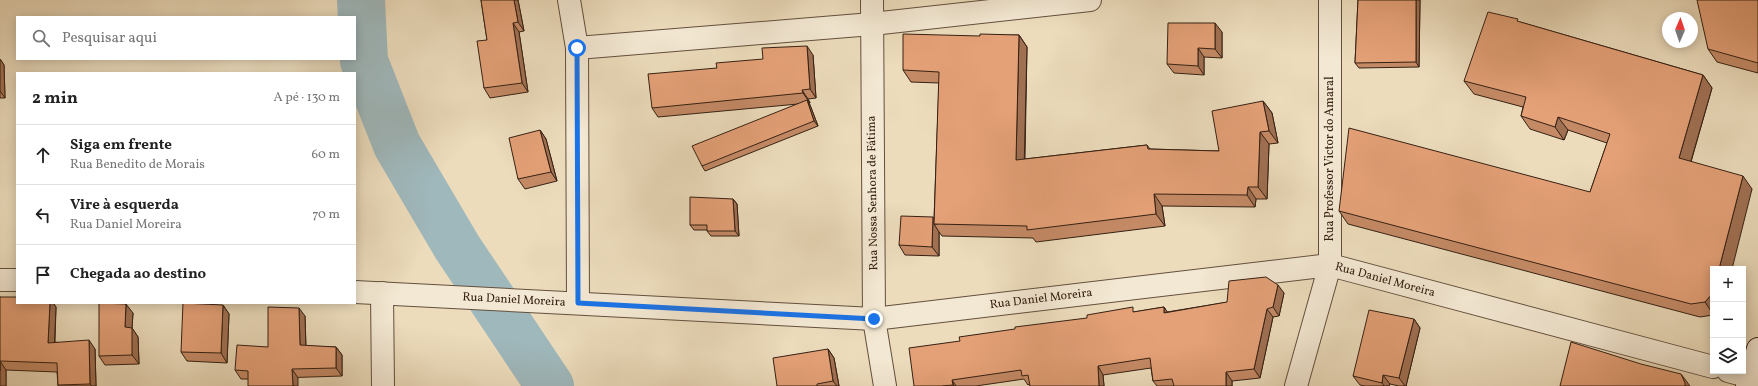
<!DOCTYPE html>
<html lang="pt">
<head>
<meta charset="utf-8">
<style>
  :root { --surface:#fff; --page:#f6f6f6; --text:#222; --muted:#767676; --line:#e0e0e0 }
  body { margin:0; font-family:Vollkorn,serif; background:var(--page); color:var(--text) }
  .controls { position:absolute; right:12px; bottom:12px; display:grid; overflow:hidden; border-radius:0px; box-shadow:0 2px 10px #0003 }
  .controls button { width:36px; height:36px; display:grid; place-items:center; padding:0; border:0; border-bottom:1px solid var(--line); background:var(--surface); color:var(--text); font:20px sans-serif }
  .compass { position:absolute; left:1662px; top:12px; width:36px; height:36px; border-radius:50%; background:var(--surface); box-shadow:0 2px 10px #0003; rotate:2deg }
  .stop { position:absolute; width:12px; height:12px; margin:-9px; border:3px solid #1a73e8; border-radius:50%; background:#fff }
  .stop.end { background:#1a73e8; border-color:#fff; box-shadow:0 1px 4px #0008 }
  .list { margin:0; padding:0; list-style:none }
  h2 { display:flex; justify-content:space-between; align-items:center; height:52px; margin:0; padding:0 16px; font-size:17px }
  h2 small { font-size:13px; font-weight:400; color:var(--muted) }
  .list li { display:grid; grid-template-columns:26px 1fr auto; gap:12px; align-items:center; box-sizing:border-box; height:60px; padding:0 16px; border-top:1px solid var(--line) }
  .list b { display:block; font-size:15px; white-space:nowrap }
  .list p { margin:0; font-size:13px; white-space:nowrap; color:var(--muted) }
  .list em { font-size:13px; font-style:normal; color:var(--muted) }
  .icon { flex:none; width:22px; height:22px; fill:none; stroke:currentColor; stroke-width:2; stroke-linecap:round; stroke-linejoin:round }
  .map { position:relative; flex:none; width:1758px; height:386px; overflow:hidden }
  .search { position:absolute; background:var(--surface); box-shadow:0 2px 10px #0003; left:16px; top:16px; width:340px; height:44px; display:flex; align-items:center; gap:10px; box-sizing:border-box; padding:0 14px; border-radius:0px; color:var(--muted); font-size:15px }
  .panel { position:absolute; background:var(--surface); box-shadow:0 2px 10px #0003; left:16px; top:72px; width:340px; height:232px; border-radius:0px }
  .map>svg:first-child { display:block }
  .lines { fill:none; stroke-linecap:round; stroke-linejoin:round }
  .river { stroke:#9fb8bc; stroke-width:48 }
  .street-casing { stroke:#634f3d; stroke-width:24 }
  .secondary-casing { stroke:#352013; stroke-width:24 }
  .street { stroke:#f3e8d3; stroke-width:22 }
  .secondary { stroke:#f3e8d3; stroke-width:22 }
  .wall { fill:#c48a66; stroke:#352013 }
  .shaded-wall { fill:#a07053; stroke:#352013 }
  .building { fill:#e4a077; stroke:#352013 }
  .route { stroke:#1a73e8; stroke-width:5 }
  .labels { text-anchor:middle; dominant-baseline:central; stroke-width:3.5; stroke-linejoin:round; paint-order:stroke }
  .street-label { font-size:12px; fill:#352013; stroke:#f3e8d3 }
</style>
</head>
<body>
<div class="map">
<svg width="1758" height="386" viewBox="0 0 1758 386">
  <rect width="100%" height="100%" fill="#ecdcbc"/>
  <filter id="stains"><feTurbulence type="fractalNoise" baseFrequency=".005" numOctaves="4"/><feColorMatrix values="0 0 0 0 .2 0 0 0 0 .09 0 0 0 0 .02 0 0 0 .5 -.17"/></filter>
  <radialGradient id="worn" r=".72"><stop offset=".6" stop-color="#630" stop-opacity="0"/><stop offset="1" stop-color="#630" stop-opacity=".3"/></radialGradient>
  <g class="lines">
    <!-- river -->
    <polyline class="river" points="361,0 364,61 397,145 457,247 550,386"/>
    <!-- street casing -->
    <g class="street-casing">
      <g id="street">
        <polyline points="569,0 577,48 578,303"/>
        <polyline points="872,0 874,319 885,386"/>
        <polyline points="577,48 872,24 1090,0"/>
        <polyline points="0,280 17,280"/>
        <polyline points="355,292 874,319 1330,265 1713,367"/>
        <polyline points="382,293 383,386"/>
        <polyline points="1728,371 1758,379"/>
        <polyline points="1296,386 1330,265 1330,0"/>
      </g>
    </g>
    <!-- secondary casing -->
    <g class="secondary-casing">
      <polyline id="secondary" points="1747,386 1758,349"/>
    </g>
    <!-- street -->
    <use href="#street" class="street"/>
    <!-- secondary -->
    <use href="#secondary" class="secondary"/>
  </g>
  <!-- wall -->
  <g class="wall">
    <polygon points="481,0 518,0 524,31 519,32 528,92 490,98 484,88 487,40"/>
    <polygon points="1358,0 1420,0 1419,67 1359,68 1355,63"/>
    <polygon points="1758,0 1758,73 1717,62 1708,49"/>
    <polygon points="1520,22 1703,75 1712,88 1691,162 1752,189 1713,269 1713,315 1700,317 1348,224 1339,211 1590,192 1607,143 1568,130 1564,140 1530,129 1521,116 1523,107 1474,94 1464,81"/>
    <polygon points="1222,32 1222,58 1204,57 1204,75 1174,73 1167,64"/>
    <polygon points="1019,35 1027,47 1025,159 1147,145 1150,149 1219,151 1263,101 1272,113 1278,143 1269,144 1267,199 1256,199 1255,207 1162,206 1165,226 1036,242 1033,238 942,236 939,232 939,256 905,255 899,245 933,217 934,219 939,83 911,82 903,70 980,36"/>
    <polygon points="813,55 816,98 808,99 810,103 809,103 810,105 818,126 705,171 702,166 798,104 658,117 652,108 717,68"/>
    <polygon points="0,59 4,65 5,98 0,98"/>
    <polygon points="540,130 546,139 557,181 525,189 518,179"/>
    <polygon points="733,199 737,204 739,236 711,236 707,231 707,230 694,230 690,225"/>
    <polygon points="1284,293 1279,316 1273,317 1260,378 1232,381 1232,386 1157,386 1153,381 1151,368 1103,375 1104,386 1030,386 1029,384 1028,385 1024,379 976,386 914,386 960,341 1164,307 1167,312"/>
    <polygon points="0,297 17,303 53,303 56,307 55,342 95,349 96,386 58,386 57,372 6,370 6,386 0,386"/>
    <polygon points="223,305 229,314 227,363 187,361 181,352"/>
    <polygon points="133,313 132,328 138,337 139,364 105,365 99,356"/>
    <polygon points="305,316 306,346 336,347 342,355 342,376 248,379 241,379 235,370 268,347"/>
    <polygon points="1414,319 1420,328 1406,386 1399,386 1390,384 1389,386 1365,386 1360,385 1353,376"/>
    <polygon points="828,349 834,358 839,386 777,386"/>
  </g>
  <!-- shaded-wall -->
  <g class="shaded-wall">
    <polygon points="514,0 518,0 524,31 518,22"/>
    <polygon points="1416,0 1420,0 1419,67 1416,62"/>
    <polygon points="513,23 519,32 528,92 522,83"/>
    <polygon points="1215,23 1222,32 1222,58 1215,49"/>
    <polygon points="1019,35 1027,47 1024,172 1016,160"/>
    <polygon points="807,46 813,55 816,98 810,89"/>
    <polygon points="1198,48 1204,57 1204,75 1198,66"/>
    <polygon points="0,59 4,65 5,98 0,91"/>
    <polygon points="1703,75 1712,88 1688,171 1679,158"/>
    <polygon points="802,90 808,99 810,103 803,93"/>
    <polygon points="807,100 810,105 818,126 814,121"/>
    <polygon points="1263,101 1272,113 1278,143 1269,131"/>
    <polygon points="1558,117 1568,130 1564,140 1555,127"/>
    <polygon points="540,130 546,139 557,181 551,172"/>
    <polygon points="1260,132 1269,144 1267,199 1258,187"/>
    <polygon points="1743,176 1752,189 1732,269 1719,269"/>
    <polygon points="1248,187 1256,199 1255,207 1247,195"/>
    <polygon points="1154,194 1162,206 1165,226 1156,214"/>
    <polygon points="733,199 737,204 739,236 735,231"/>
    <polygon points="933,217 938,224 934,224 939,232 939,256 932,247"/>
    <polygon points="1278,285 1284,293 1279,316 1273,307"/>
    <polygon points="1713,293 1713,314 1705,302"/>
    <polygon points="50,303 53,303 56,307 54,352 48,343"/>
    <polygon points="126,304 133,313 132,328 138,337 139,364 132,355 125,327"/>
    <polygon points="223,305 229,314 227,363 221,353"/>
    <polygon points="1164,307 1170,316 1164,313"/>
    <polygon points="299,308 305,316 306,354 300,345"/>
    <polygon points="1267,309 1273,317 1260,378 1254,369"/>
    <polygon points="1414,319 1420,328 1406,386 1405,386 1399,378"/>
    <polygon points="89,340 95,349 96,386 92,386 90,384"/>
    <polygon points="336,347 342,355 342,376 336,368"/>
    <polygon points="828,349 834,358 839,386 837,386 833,381"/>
    <polygon points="0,361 6,370 6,386 0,386"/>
    <polygon points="1098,366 1103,375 1104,386 1099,386"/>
    <polygon points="292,369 298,378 298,386 293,386"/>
    <polygon points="1226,372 1232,381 1232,386 1226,386"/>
    <polygon points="1681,374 1690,386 1685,386"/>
    <polygon points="1383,375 1390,384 1389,386 1384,386 1382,383"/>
    <polygon points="952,380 956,386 954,386 953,385"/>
  </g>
  <!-- building -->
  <g class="building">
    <polygon points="481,0 514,0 518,22 513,23 522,83 484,88 477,41 487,40"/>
    <polygon points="1358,0 1416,0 1416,62 1355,63"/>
    <polygon points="1697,0 1758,0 1758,63 1708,49"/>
    <polygon points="1488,12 1518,19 1517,21 1703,75 1679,158 1743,176 1719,269 1713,269 1713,293 1705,302 1691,304 1339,211 1349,128 1590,192 1610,134 1558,117 1555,127 1521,116 1526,97 1464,81"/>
    <polygon points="1168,23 1215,23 1215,49 1198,48 1198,66 1167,64"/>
    <polygon points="903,34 980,36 980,34 1019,35 1016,160 1147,145 1148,149 1219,151 1212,111 1263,101 1269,131 1260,132 1258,187 1248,187 1247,195 1154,194 1156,214 1027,230 1027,226 934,224 939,72 903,70"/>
    <polygon points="807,46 810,89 802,90 803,93 652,108 648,74 717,68 716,63 763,59 762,48"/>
    <polygon points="807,100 814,121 702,166 692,146"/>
    <polygon points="540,130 551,172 518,179 509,138"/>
    <polygon points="690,197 733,199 735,231 707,231 707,225 690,225"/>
    <polygon points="901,216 933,217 932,247 899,245"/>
    <polygon points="1266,277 1278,285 1273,307 1267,309 1254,369 1226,372 1226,386 1174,386 1172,379 1153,381 1150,358 1098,366 1099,386 1030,386 1028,375 1022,376 1021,370 952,380 953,385 941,386 914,386 909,348 960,341 959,337 1015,329 1015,327 1087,318 1087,315 1133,307 1133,312 1164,307 1164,313 1227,302 1229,281"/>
    <polygon points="0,297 17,297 17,303 50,303 48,343 89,340 90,384 58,385 57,363 0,361 0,371"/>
    <polygon points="99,303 126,304 125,327 132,328 132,355 99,356"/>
    <polygon points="183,303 223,305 221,353 181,352"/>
    <polygon points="268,307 299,308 300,345 336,347 336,368 292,369 293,386 248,386 248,371 235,370 237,345 268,347"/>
    <polygon points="1369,310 1414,319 1399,378 1383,375 1382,383 1353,376"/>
    <polygon points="1571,342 1641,364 1681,374 1685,383 1685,386 1560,386"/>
    <polygon points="828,349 833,381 817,384 817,386 777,386 773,358"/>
  </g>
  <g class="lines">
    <!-- route -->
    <polyline class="route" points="577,48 578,303 874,319"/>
  </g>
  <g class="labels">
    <!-- street labels -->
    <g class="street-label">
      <text transform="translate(1330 159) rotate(-90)">Rua Professor Victor do Amaral</text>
      <text transform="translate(873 193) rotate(-91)">Rua Nossa Senhora de Fátima</text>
      <text transform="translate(1385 280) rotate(15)">Rua Daniel Moreira</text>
      <text transform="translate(1041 299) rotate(-7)">Rua Daniel Moreira</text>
      <text transform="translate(514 300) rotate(3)">Rua Daniel Moreira</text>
    </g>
  </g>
  <rect width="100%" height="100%" filter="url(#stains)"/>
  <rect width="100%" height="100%" fill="url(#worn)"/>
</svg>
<div class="controls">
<button>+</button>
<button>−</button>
<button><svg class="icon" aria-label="layers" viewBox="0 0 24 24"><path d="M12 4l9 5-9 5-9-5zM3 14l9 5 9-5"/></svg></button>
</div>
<svg class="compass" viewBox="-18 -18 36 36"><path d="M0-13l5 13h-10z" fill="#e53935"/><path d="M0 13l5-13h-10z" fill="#767676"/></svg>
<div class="stop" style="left:577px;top:48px"></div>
<div class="stop end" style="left:874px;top:319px"></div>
<div class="search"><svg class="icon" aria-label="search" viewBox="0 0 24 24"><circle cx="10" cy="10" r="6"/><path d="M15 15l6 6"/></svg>Pesquisar aqui</div>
<section class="panel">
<h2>2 min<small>A pé · 130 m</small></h2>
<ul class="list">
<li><svg class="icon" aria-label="ahead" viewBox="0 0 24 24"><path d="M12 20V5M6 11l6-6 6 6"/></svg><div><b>Siga em frente</b><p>Rua Benedito de Morais</p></div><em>60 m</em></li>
<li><svg class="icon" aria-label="left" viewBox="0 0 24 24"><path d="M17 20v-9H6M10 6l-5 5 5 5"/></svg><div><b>Vire à esquerda</b><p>Rua Daniel Moreira</p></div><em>70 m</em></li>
<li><svg class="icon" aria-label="arrive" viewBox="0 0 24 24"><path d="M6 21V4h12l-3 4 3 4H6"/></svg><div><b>Chegada ao destino</b></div></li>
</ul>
</section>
</div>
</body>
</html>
